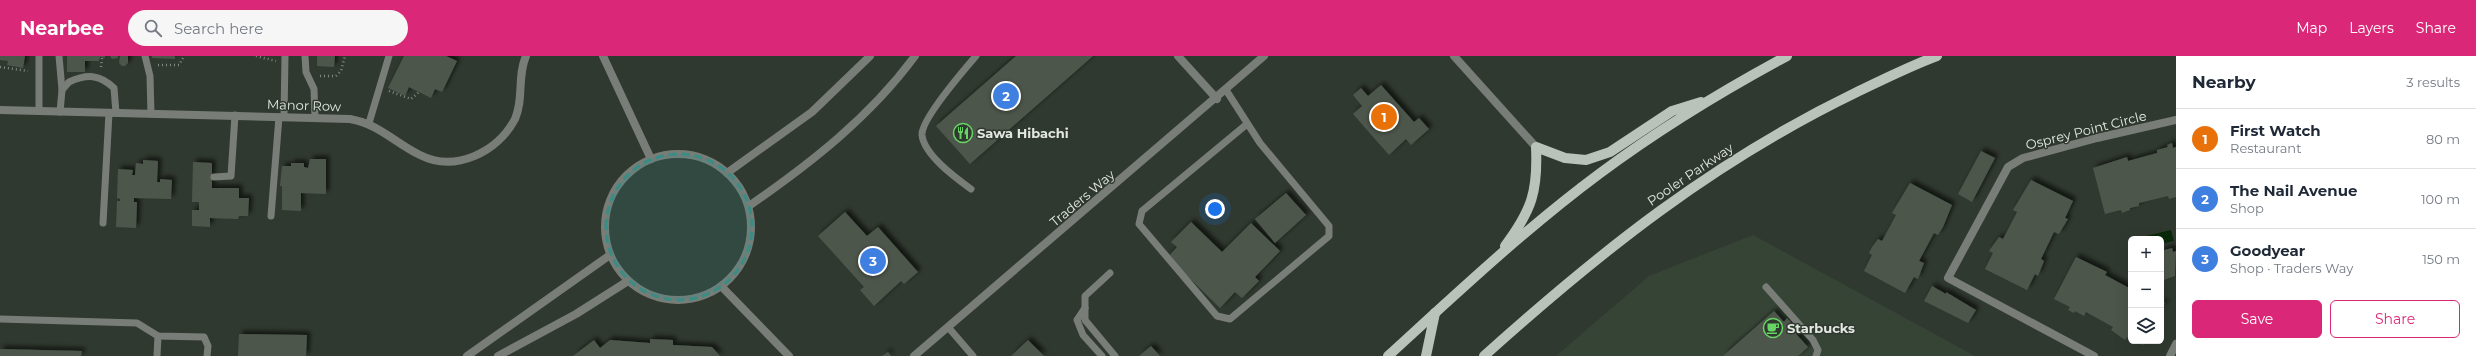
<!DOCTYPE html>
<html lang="en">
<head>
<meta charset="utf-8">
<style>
  :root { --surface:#fff; --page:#f6f6f7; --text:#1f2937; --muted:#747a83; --line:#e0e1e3; --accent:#db2777 }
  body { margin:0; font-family:Montserrat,sans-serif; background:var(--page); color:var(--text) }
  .controls { position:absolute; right:12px; bottom:12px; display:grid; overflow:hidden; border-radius:6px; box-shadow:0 4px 16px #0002 }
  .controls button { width:36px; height:36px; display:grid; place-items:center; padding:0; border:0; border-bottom:1px solid var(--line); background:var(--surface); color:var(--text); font:20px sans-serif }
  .you { position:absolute; left:1215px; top:153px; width:14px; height:14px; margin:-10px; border:3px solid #fff; border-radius:50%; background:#1a73e8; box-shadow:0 0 0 6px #1a73e833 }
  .badge { display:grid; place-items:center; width:26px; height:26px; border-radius:50%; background:var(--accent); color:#fff; font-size:13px; font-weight:700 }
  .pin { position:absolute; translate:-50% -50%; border:2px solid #fff; box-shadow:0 1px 4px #0006 }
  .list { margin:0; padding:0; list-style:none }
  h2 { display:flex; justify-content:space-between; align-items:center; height:52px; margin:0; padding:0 16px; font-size:17px }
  h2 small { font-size:13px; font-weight:400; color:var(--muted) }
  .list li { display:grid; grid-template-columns:26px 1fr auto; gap:12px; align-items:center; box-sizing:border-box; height:60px; padding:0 16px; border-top:1px solid var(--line) }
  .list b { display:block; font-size:15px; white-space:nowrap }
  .list p { margin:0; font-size:13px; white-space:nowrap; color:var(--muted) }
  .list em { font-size:13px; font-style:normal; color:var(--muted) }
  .actions { display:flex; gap:8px; padding:12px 16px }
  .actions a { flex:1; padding:9px 0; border:1px solid var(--accent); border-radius:6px; text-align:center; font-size:14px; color:var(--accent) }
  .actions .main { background:var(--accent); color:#fff }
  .icon { flex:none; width:22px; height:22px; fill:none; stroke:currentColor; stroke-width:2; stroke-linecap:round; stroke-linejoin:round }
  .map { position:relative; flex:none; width:2176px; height:300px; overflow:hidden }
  header { display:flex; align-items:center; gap:24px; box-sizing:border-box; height:56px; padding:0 20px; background:var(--accent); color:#fff }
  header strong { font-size:19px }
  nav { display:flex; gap:22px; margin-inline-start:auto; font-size:14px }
  .search { width:280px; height:36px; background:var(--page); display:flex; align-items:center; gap:10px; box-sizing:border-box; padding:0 14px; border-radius:22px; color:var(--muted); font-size:15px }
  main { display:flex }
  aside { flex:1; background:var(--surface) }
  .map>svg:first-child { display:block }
  .built { fill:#364436 }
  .water { fill:#0a280a }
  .building { fill:#4d574c; filter:url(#shadow) }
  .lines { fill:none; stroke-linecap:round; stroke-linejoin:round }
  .path { stroke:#828981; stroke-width:2.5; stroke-dasharray:1 3; stroke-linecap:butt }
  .service { stroke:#787d78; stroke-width:7 }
  .minor { stroke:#787d78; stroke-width:8 }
  .tertiary { stroke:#787d78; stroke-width:8 }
  .primary { stroke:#bac3b9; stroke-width:10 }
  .marked { fill:#398d85; fill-opacity:0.2; stroke:#398d85; stroke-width:3; stroke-dasharray:8 5; stroke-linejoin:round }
  .labels { text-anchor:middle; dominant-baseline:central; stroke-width:3; stroke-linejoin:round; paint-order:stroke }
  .street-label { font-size:13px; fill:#e2e8e1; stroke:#30392f }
  .poi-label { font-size:13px; font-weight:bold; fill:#e2e8e1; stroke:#30392f; text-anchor:start }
</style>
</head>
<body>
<header>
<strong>Nearbee</strong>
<div class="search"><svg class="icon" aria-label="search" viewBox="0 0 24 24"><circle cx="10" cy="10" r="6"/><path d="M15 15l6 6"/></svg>Search here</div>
<nav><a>Map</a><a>Layers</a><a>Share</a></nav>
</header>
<main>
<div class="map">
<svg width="2176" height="300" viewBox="0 0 2176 300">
  <defs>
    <filter id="shadow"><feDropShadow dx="3.5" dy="-3.5" stdDeviation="2" flood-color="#0009"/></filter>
  </defs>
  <rect width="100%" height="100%" fill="#30392f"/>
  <!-- built -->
  <polygon class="built" points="1753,179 1975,300 1556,300 1649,220"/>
  <!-- water -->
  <polygon class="water" points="2171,174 2174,185 2161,188 2161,183 2143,183 2142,181"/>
  <!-- building -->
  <g class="building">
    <polygon points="0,0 25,0 23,12 7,9 8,5 0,4"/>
    <polygon points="67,0 105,0 105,2 100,1 99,5 85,5 85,16 67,16"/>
    <polygon points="110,0 118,0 118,2 112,3"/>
    <polygon points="120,0 128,0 128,7 125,10 122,10 119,7"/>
    <polygon points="152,0 175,0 175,3 152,2"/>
    <polygon points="317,0 335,0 334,11 317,10"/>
    <polygon points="404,0 446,0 457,5 442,36 435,33 431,42 409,31 405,40 388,32"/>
    <polygon points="1016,0 1093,0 970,108 936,70"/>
    <polygon points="1381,29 1414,66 1419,62 1429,73 1411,89 1406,83 1389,99 1353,58 1362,50 1353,39 1361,32 1368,40"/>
    <polygon points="2172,87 2173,92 2176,91 2176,141 2169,143 2168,140 2139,147 2139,150 2130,152 2130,154 2122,157 2121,154 2105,158 2093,112 2127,101 2128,105 2157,97 2157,94 2168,91 2167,89"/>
    <polygon points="1981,95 1995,102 1972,146 1958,138"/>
    <polygon points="310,103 326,103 326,138 301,137 301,155 282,154 282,130 280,130 282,110 291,110 291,107 304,107 304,111 308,112"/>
    <polygon points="143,104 158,105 157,126 160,126 160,123 172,124 171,143 134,142 134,146 137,146 136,172 116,171 117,145 120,145 120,143 117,142 118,113 133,114 132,119 135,119 136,107 143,108"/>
    <polygon points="193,106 212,107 212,132 239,132 239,142 249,142 248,160 239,160 238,163 210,162 210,171 192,170 192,154 199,154 199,146 192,146"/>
    <polygon points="2031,124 2073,145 2065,162 2068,163 2059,178 2054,176 2041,203 2044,205 2038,220 2035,218 2027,234 1985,213 1993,197 1989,195 1999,181 2003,183 2017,156 2013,154"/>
    <polygon points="1910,127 1952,149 1943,171 1938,179 1934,177 1919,205 1924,207 1918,223 1914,221 1905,237 1864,215 1872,199 1869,197 1872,191 1878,183 1882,185 1896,159 1892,157"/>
    <polygon points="1286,137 1306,159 1275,187 1255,163"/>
    <polygon points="845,156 867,180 878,171 918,216 904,228 901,225 874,250 860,234 864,231 818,180"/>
    <polygon points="1191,166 1222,196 1251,167 1280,195 1255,221 1259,225 1242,242 1235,236 1220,252 1168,201 1177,191 1171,186"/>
    <polygon points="2172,192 2173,196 2176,195 2175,220 2161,225 2161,195"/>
    <polygon points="2076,201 2107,216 2105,219 2131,233 2131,283 2127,281 2125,284 2111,274 2113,271 2086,256 2084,260 2075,255 2074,257 2068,254 2070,251 2054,243"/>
    <polygon points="1932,230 1946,238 1946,236 1976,254 1968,267 1924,245"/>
    <polygon points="2161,245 2165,247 2161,254"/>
    <polygon points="1774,255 1784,266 1787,262 1791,266 1788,269 1808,291 1798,300 1723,300"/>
    <polygon points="239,278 307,279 306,300 238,300"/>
    <polygon points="650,283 673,284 673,289 712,291 720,300 573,300 594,284 600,292 610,284 650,287"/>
    <polygon points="1028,284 1044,300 1011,300"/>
    <polygon points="2135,285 2145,285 2143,289"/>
    <polygon points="1151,290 1160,300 1139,300"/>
    <polygon points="0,293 82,295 81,300 0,300"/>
    <polygon points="888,296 891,300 882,300"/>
  </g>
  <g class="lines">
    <!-- path -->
    <g class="path">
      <polyline points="256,0 276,5"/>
      <polyline points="158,9 179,9 184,0"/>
      <polyline points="0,11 28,15"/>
      <polyline points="101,11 102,2"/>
      <polyline points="320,20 336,20 341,15 345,0"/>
      <polyline points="389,35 411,43 419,36"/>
    </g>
    <!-- service -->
    <g class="service">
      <polyline points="39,0 39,55"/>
      <polyline points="59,0 62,34"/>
      <polyline points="145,0 150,20 151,58"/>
      <polyline points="305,0 306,16 314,33 315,62"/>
      <polyline points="1226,34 1260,87 1329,170 1329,180 1230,263 1217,260 1139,168 1142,155 1247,68"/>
      <path d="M60,56L62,34L69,26C87,18 99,18 114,32L116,57"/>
      <polyline points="284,61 285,0"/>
      <polyline points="369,67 389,0"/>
      <polyline points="214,121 231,120 235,59"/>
      <path d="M971,133C956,122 924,99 922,79C921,63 964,14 976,0"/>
      <polyline points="271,160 279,61"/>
      <polyline points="103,167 109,57"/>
      <polyline points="1110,217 1085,240 1085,264 1115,300"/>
      <polyline points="1766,231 1813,284 1818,294 1816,300"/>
      <polyline points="1085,252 1077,264 1083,279 1102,300"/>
      <polyline points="0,263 137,267 158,280 204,281 208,290 207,300"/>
      <polyline points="948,271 973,300"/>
      <polyline points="157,300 158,280"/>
    </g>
    <!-- minor -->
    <g class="minor">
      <polyline points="603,0 651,103"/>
      <polyline points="1178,0 1217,43"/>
      <polyline points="1454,0 1536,91"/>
      <path d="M0,54L350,63C379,68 395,87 420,99C455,117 498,96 515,63C524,43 517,20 526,0"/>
      <polyline points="914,300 1264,0"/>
      <polyline points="2094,300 1948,222 2008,111 2023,102 2097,82 2176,64"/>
      <polyline points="2170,300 2176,288"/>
    </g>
    <!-- tertiary -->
    <g class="tertiary">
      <circle cx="678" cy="171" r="73"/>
      <polyline points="727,117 812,56 870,0"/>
      <path d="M749,150C811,107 870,61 915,0"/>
      <polyline points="722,231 789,300"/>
      <polyline points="467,300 610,199"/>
      <polyline points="498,300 576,258 628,225"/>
    </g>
    <!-- primary -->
    <g class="primary">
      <path d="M1505,190C1532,154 1538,135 1536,91L1565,102L1586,104L1610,96L1672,55L1701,46"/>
      <path d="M1388,300C1456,238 1525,173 1599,118C1658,74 1722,35 1787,0"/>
      <polyline points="1426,300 1435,257"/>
      <path d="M1484,300C1602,194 1714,105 1857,36C1884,23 1910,10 1937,0"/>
    </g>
  </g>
  <!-- marked area -->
  <path class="marked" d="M606 171a73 73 0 1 1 146 0a73 73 0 1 1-146 0Z"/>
  <!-- icons -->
  <defs>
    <g id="restaurant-ring" transform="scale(1)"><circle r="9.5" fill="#30392f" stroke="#68d465" stroke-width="1.5"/><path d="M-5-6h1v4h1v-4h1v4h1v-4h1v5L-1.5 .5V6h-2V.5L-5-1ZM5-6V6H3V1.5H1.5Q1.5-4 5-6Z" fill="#68d465"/></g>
    <g id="cafe-ring" transform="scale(1)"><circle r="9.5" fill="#30392f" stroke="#68d465" stroke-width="1.5"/><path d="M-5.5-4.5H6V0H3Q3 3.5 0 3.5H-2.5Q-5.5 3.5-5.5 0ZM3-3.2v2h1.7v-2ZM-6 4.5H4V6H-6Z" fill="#68d465"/></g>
  </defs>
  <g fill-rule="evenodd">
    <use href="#restaurant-ring" x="963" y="77"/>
    <use href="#cafe-ring" x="1773" y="272"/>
  </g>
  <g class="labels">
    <!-- street labels -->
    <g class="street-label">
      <text transform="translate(304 49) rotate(2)">Manor Row</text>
      <text transform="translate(2086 74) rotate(-14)">Osprey Point Circle</text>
      <text transform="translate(1690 118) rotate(-34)">Pooler Parkway</text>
      <text transform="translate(1082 142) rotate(-40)">Traders Way</text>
    </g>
    <!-- poi labels -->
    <g class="poi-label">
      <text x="977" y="77">Sawa Hibachi</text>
      <text x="1787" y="272">Starbucks</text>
    </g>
  </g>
</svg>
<div class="controls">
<button>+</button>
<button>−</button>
<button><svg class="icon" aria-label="layers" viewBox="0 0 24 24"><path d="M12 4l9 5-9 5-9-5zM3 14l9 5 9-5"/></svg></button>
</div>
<div class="you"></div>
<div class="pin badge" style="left:1384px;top:61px;background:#e8710a">1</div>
<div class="pin badge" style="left:1006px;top:40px;background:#3f7fe0">2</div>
<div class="pin badge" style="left:873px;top:205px;background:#3f7fe0">3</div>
</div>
<aside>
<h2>Nearby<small>3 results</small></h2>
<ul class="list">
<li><span class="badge" style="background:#e8710a">1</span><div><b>First Watch</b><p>Restaurant</p></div><em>80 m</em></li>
<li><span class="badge" style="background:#3f7fe0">2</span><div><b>The Nail Avenue</b><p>Shop</p></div><em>100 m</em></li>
<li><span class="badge" style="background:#3f7fe0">3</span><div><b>Goodyear</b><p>Shop · Traders Way</p></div><em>150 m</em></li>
</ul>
<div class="actions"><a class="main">Save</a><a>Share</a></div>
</aside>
</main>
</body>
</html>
